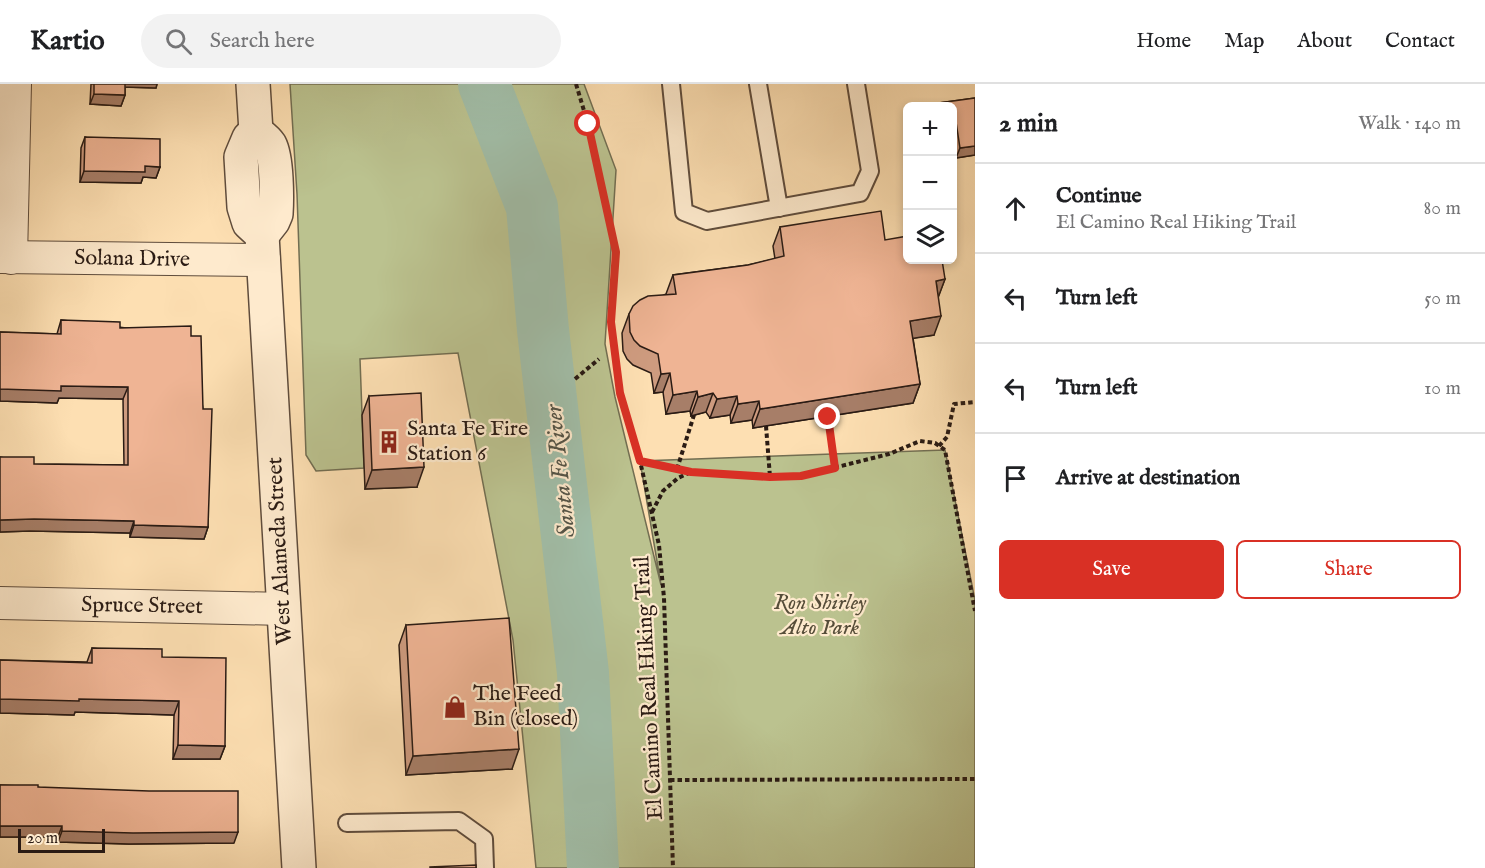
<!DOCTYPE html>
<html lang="en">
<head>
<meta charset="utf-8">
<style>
  :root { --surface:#fff; --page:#f2f2f2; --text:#202124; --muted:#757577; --line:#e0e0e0; --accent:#d93025 }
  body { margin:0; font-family:"IM FELL English",serif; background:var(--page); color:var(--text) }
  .controls { position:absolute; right:18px; top:18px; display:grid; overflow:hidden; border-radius:9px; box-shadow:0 3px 9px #0003 }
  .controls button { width:54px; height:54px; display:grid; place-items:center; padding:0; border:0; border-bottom:2px solid var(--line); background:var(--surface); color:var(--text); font:30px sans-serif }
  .scale { position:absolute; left:18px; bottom:15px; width:87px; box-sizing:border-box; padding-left:6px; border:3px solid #2a1b14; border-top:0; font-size:16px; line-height:21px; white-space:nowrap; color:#2a1b14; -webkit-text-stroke:4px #feeacd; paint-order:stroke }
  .stop { position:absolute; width:18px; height:18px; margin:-14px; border:4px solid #d93025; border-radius:50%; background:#fff }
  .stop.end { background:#d93025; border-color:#fff; box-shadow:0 2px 6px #0008 }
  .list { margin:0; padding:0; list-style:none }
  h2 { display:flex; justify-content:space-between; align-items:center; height:78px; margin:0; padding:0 24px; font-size:26px }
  h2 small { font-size:20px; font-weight:400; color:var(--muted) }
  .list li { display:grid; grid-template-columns:39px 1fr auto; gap:18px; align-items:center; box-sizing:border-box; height:90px; padding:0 24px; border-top:2px solid var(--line) }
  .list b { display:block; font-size:22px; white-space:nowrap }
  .list p { margin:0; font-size:20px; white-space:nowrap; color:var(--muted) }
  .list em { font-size:20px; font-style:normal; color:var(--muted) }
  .actions { display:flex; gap:12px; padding:18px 24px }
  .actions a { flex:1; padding:14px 0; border:2px solid var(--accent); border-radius:9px; text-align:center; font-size:21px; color:var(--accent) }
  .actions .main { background:var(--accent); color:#fff }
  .icon { flex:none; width:33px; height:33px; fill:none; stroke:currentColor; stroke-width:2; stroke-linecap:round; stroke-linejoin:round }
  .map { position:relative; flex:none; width:975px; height:784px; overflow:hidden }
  header { display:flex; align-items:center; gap:36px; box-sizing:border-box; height:84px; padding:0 30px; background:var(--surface); border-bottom:2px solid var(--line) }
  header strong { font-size:28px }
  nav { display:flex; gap:33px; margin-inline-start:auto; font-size:21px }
  .search { width:420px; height:54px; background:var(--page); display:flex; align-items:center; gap:15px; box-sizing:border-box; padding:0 21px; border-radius:33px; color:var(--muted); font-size:22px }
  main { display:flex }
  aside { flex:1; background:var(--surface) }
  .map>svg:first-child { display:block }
  .green { fill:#bbc28f; stroke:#726e52; stroke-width:1.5 }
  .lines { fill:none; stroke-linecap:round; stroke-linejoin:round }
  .river { stroke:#a1bda7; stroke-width:52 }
  .service-casing { stroke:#5f4c3c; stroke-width:20 }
  .minor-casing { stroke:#5f4c3c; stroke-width:34 }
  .tertiary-casing { stroke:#5f4c3c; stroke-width:36 }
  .path { stroke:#2a1b14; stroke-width:4; stroke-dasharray:4.5 3; stroke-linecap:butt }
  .service { stroke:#feeacd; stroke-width:16 }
  .minor { stroke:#feeacd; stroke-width:32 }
  .tertiary { stroke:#feeacd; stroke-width:33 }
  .wall { fill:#ce9b7f; stroke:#2a1b14; stroke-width:1.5 }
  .shaded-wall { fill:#a77e68; stroke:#2a1b14; stroke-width:1.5 }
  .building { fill:#efb494; stroke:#2a1b14; stroke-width:1.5 }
  .route { stroke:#d93025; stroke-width:8 }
  .labels { text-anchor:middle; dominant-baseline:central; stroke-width:4.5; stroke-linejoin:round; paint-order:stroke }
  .street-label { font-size:22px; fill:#2a1b14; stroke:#feeacd }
  .poi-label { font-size:22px; fill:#2a1b14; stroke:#feeacd; text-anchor:start }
  .park-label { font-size:22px; font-style:italic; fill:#564d39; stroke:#feeacd }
  .water-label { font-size:24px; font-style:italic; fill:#545447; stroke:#feeacd }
</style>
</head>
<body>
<header>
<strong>Kartio</strong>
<div class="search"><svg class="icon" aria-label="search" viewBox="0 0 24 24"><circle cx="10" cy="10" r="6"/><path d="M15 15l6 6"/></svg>Search here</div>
<nav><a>Home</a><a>Map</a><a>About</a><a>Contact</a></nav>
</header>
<main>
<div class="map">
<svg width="975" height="784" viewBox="0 0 975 784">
  <rect width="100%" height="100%" fill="#fddfb2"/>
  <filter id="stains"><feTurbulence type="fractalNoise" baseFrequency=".00333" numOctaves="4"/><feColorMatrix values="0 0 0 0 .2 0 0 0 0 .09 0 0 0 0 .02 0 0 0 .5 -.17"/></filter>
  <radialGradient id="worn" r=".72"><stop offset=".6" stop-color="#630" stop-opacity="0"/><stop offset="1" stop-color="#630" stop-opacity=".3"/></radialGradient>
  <!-- green -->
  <polygon class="green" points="290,0 584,0 616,86 605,260 615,313 661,501 640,377 945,366 975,516 975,784 536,784 513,556 458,269 360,275 364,384 316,387 306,371 297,110"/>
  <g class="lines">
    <!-- river -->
    <polyline class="river" points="484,0 532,123 543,246 583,589 593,784"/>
    <!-- service casing -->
    <g class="service-casing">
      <g id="service">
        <polyline points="671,0 684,128 707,137 860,109 870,87 856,0"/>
        <polyline points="758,0 779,124"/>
        <polyline points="347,739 459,737 484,755 485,784"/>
      </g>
    </g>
    <!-- minor casing -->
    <g class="minor-casing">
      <g id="minor">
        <polyline points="0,173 264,176"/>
        <polyline points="11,174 15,0"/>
        <polyline points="0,519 284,525"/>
      </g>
    </g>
    <!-- tertiary casing -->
    <g class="tertiary-casing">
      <g id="tertiary">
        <polyline points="253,0 256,48"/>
        <polyline points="256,48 249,54 241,73 244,123 249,139 262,151 299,784"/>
        <path d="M256,48C261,52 266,55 270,61C277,74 277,114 276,130L273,137L262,151"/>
      </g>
    </g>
    <!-- path -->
    <g class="path">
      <polyline points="576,0 588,40 616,168 611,238 620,309 640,377 659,461 664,514 673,784"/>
      <polyline points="575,295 599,275"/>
      <polyline points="828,333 835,384"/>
      <polyline points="766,342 770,393"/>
      <polyline points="939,362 947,353 954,320 975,318"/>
      <polyline points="640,377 691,388"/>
      <polyline points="677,385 694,331"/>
      <polyline points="652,428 663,407 678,394 691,388 770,393 801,392 889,370 920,357 935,359 945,366 975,527"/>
      <polyline points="670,696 975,695"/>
    </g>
    <!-- service -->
    <use href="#service" class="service"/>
    <!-- minor -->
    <use href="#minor" class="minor"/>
    <!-- tertiary -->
    <use href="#tertiary" class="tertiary"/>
  </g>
  <!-- wall -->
  <g class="wall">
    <polygon points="91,0 157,0 156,4 125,3 125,11 121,22 90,20"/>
    <polygon points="975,14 975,71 956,74 952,48 952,22 923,22 924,21"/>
    <polygon points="85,53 160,83 156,94 143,93 141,99 80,98 81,64"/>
    <polygon points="780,143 885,156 945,195 938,213 934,251 913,254 920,300 913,319 753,344 752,336 731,339 730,331 710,334 706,328 691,332 690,327 666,330 663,308 654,309 651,289 633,281 627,275 623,267 622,249 629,230 666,210 673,191 748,181 775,175 773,162"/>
    <polygon points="61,236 191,252 203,325 208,443 204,455 130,453 130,449 30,447 0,448 0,373 34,380 124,381 123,315 59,314 57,319 0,317 0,248 57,250"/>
    <polygon points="369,312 417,403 365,405 362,331"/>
    <polygon points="406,541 512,685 406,691 399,561"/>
    <polygon points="92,564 162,573 225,662 220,675 173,675 174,631 75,628 74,631 0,629 0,576 87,578"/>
    <polygon points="0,701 38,703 234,759 129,760 58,758 58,753 0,753"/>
  </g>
  <!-- shaded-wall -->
  <g class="shaded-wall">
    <polygon points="122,0 157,0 156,4 121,3"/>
    <polygon points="94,10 125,11 121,22 90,20"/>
    <polygon points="975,62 975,71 956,74 960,64"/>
    <polygon points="145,82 160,83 156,94 143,93 141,99 80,98 84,87"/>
    <polygon points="945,195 938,214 936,197"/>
    <polygon points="941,232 934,251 903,256 910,237"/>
    <polygon points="670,289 663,308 654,309 661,290"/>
    <polygon points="920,300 913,319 753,344 760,325"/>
    <polygon points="61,302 128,303 123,315 59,314 57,319 0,317 0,305"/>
    <polygon points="697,307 690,327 666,330 673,311"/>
    <polygon points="713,309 706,328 691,332 698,313"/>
    <polygon points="737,312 730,331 710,334 717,315"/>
    <polygon points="759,317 752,336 731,339 738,320"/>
    <polygon points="424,383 417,403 365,405 372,386"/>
    <polygon points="34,435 134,437 130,449 30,447 0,448 0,436"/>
    <polygon points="134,441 208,443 204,455 130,453"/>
    <polygon points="0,615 79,615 179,617 174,631 75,628 74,631 0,629"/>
    <polygon points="178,661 225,662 220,675 173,675"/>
    <polygon points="519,665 512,685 406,691 413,672"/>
    <polygon points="0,742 62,742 58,753 0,753"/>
    <polygon points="62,747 238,748 234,759 129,760 58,758"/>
  </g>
  <!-- building -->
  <g class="building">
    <polygon points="94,0 125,0 125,11 94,10"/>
    <polygon points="975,14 975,62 960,64 956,38 952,36 952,22 927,22 924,21"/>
    <polygon points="85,53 160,55 160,83 145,82 145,88 84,87"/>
    <polygon points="881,127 885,156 908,152 908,176 942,176 945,195 936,197 941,232 910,237 920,300 760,325 759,317 738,320 737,312 717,315 713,309 698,313 697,307 673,311 670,289 661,290 658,270 640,262 634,256 630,248 629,230 633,222 640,216 648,212 676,210 673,191 748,181 784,172 780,143"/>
    <polygon points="61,236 120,238 120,244 191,242 191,252 201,252 203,325 212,325 208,443 134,441 134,437 34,435 0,436 0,373 34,373 34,380 128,381 128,303 61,302 61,307 0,305 0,248 61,250"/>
    <polygon points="421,309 424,383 372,386 369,312"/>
    <polygon points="509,534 519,665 413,672 406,541"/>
    <polygon points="92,564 162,565 162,573 226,574 225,662 178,661 179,617 79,615 79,617 0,615 0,576 92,579"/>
    <polygon points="0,701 38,701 38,703 149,707 238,707 238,748 133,749 62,747 62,742 0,742"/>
    <polygon points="476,781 476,784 430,784 430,783"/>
  </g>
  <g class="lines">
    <!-- route -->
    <polyline class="route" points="588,40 616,168 611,238 620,309 640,377 691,388 770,393 801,392 835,384 828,333"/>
  </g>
  <!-- icons -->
  <defs>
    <g id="building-bare" transform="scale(1.8)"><path d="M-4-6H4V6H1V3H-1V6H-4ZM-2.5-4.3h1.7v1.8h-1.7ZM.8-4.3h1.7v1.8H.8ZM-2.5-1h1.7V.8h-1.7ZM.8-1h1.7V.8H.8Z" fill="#8f2418" stroke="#feeacd" stroke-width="2.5" paint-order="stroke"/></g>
    <g id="shop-bare" transform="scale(1.8)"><path d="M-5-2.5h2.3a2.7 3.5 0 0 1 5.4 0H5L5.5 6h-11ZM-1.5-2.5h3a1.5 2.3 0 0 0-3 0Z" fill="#8f2418" stroke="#feeacd" stroke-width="2.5" paint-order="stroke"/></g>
  </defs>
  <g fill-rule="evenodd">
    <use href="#building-bare" x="389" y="358"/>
    <use href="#shop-bare" x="455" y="623"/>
  </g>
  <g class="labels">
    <!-- street labels -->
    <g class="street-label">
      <text transform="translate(132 175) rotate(1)">Solana Drive</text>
      <text transform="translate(280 467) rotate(-93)">West Alameda Street</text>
      <text transform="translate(142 522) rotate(1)">Spruce Street</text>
      <text transform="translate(649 604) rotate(-93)">El Camino Real Hiking Trail</text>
    </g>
    <!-- poi labels -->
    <g class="poi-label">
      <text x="407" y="345">Santa Fe Fire<tspan x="407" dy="25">Station 6</tspan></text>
      <text x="473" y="610">The Feed<tspan x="473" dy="25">Bin (closed)</tspan></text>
    </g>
    <!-- park labels -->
    <g class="park-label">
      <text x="820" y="519">Ron Shirley<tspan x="820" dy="25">Alto Park</tspan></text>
    </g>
    <!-- water labels -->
    <g class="water-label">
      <text transform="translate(561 387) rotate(-96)">Santa Fe River</text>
    </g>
  </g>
  <rect width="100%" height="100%" filter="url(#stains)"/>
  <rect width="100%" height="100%" fill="url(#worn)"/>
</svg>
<div class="controls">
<button>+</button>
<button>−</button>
<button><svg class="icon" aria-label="layers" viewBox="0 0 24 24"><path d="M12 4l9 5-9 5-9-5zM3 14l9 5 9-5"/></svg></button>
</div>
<div class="scale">20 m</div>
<div class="stop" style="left:588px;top:40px"></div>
<div class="stop end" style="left:828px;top:333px"></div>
</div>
<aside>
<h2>2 min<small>Walk · 140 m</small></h2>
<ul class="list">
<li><svg class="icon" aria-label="ahead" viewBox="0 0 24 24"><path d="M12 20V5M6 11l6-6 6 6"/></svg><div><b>Continue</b><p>El Camino Real Hiking Trail</p></div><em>80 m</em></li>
<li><svg class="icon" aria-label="left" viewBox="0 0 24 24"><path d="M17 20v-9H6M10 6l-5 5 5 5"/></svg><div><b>Turn left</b></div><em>50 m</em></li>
<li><svg class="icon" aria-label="left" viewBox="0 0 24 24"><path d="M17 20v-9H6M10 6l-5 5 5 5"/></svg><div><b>Turn left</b></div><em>10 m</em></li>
<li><svg class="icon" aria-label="arrive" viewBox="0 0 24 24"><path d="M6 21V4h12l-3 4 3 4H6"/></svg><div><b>Arrive at destination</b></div></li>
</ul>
<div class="actions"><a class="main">Save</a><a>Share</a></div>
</aside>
</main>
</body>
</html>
